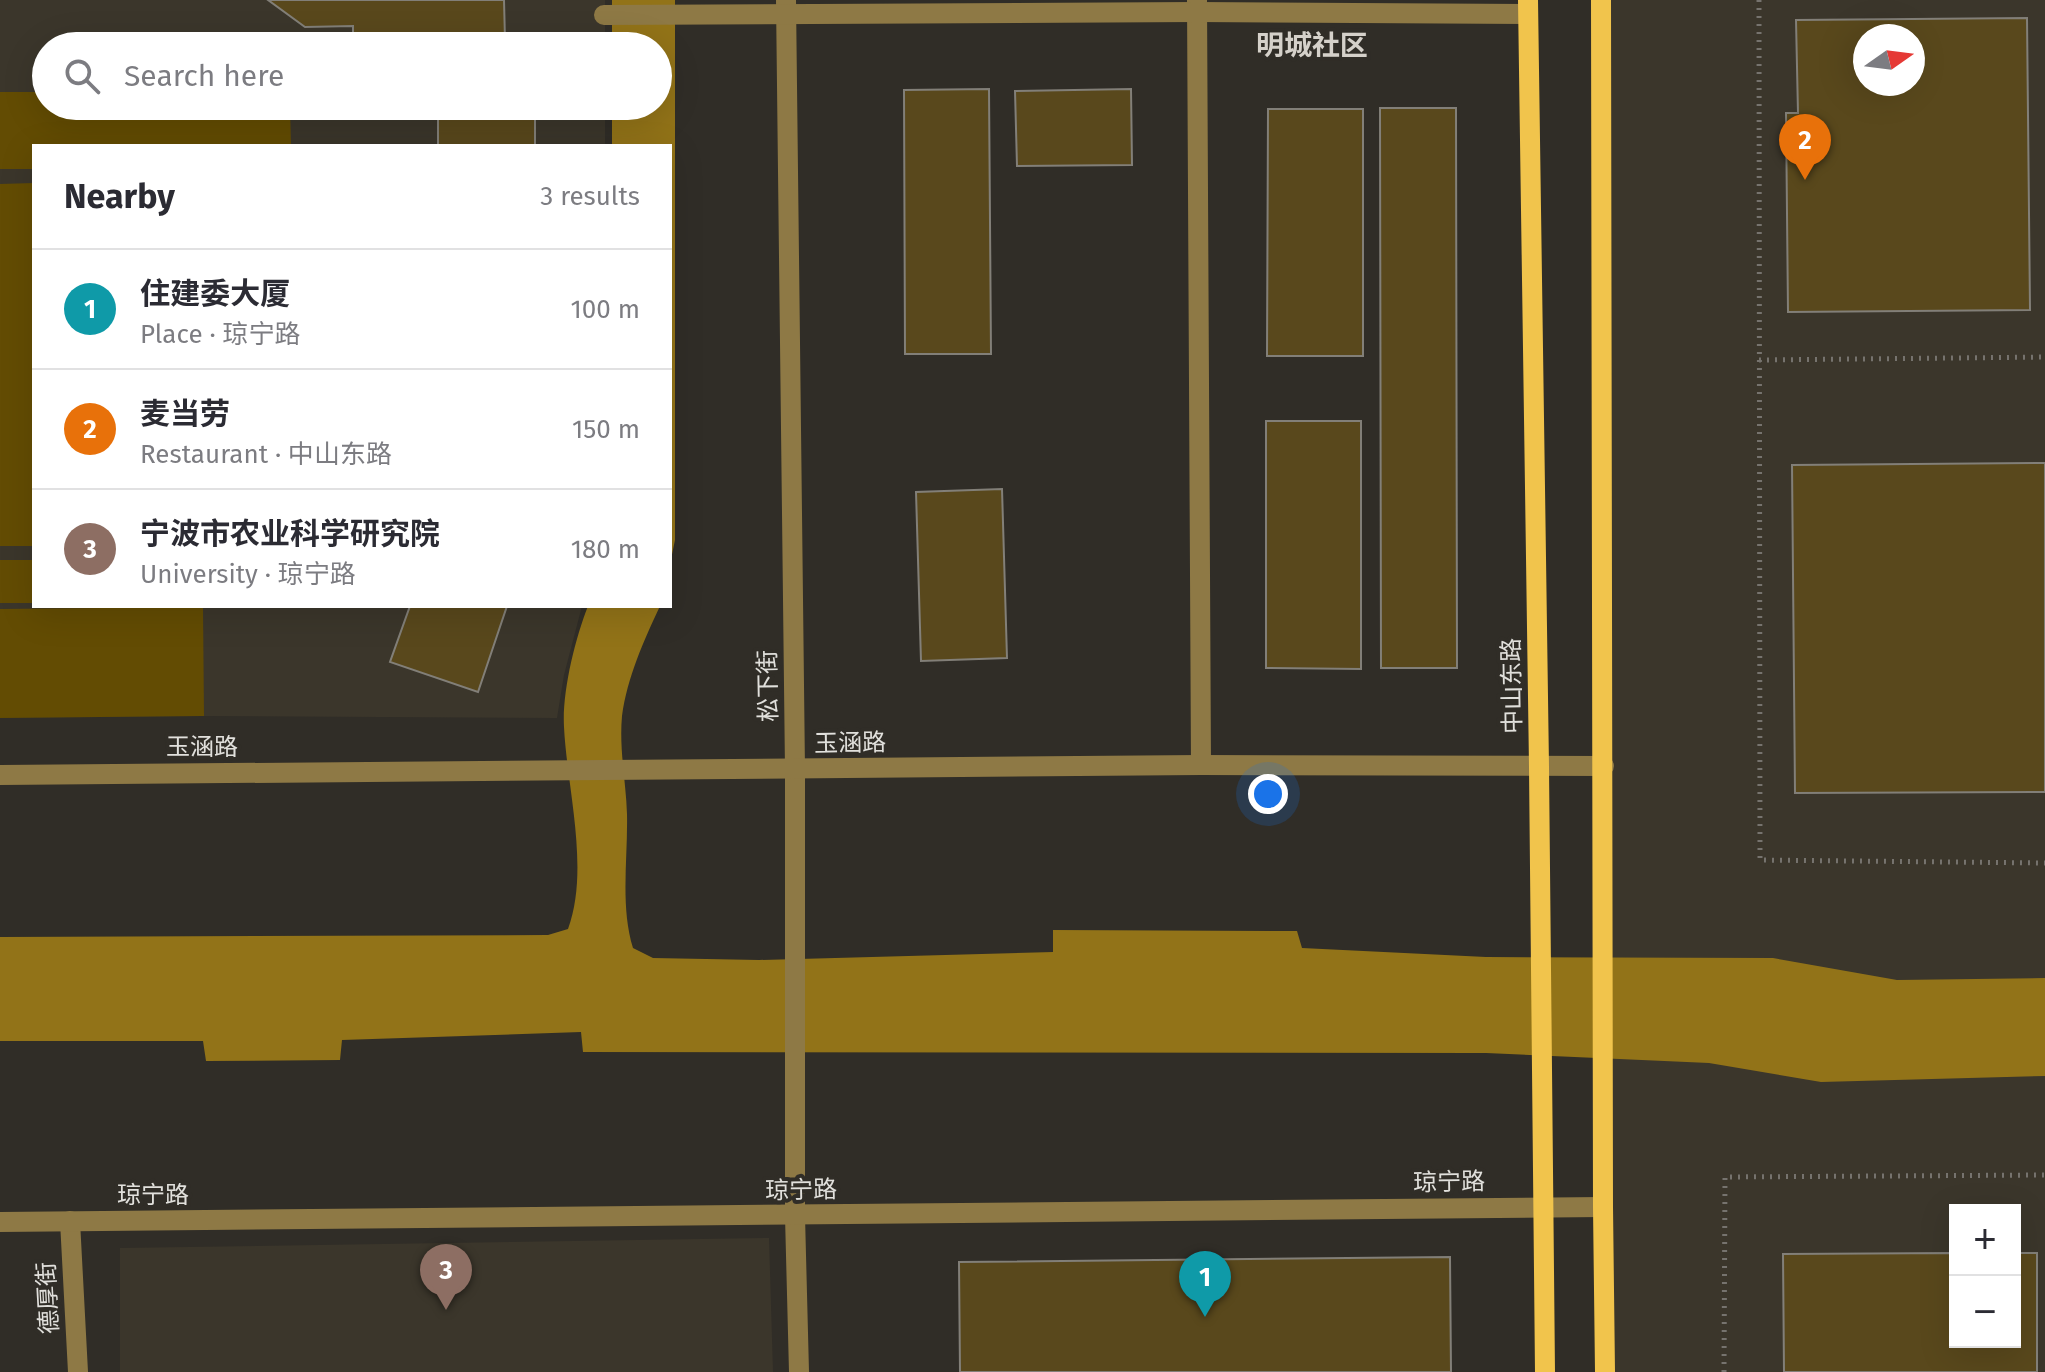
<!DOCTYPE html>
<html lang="en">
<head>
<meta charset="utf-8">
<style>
  :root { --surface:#fff; --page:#f7f7f7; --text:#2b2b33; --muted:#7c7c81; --line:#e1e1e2; --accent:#4a6e8a }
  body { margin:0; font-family:"Fira Sans","Noto Sans SC",sans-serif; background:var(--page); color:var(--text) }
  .controls { position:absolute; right:24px; bottom:24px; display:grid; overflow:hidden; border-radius:0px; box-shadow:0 8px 32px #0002 }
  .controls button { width:72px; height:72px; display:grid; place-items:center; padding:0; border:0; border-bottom:2px solid var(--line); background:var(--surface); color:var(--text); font:40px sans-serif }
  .compass { position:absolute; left:1853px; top:24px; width:72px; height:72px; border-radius:50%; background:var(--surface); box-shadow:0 8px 32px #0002; rotate:76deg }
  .you { position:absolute; left:1268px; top:794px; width:28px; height:28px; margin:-20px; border:6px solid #fff; border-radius:50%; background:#1a73e8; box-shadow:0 0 0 12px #1a73e833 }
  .badge { display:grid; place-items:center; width:52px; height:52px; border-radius:50%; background:var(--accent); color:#fff; font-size:26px; font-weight:700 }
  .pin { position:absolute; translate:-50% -66px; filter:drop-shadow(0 2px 4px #0008) }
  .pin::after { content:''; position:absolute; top:42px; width:28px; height:24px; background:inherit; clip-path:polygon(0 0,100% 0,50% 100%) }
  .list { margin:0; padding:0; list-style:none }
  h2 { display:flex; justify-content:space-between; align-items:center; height:104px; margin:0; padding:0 32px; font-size:34px }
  h2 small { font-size:26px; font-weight:400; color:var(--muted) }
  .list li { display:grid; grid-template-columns:52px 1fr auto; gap:24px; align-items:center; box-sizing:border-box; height:120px; padding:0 32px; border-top:2px solid var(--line) }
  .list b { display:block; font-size:30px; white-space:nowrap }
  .list p { margin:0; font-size:26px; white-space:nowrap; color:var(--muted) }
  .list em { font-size:26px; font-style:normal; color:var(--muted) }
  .icon { flex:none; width:44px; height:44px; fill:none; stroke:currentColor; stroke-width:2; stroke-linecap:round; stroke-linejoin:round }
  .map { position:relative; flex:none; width:2045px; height:1372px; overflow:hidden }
  .search { position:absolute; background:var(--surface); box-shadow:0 8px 32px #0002; left:32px; top:32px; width:640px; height:88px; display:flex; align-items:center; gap:20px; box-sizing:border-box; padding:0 28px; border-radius:44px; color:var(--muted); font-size:30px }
  .panel { position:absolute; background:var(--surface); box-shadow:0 8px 32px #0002; left:32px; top:144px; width:640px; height:464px; border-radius:0px }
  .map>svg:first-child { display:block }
  .built { fill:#3b362b; fill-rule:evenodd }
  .green { fill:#634c03 }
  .water { fill:#927318 }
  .building { fill:#59481c; stroke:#827f78; stroke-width:2; fill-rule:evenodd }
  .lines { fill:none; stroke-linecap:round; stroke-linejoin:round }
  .path { stroke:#76736e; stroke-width:5; stroke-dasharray:2 6; stroke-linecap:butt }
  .minor { stroke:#8e7945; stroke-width:20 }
  .major { stroke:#f1c44c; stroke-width:20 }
  .labels { text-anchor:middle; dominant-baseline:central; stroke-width:8; stroke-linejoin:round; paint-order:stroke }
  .street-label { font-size:24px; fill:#e1e0dc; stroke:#302d27 }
  .quarter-label { font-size:28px; font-weight:bold; fill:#d5d1ca; stroke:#302d27 }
</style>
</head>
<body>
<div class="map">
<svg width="2045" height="1372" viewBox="0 0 2045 1372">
  <rect width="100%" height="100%" fill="#302d27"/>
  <!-- built -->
  <g class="built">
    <polygon points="0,0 605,0 605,46 46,46 46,106 605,106 605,146 34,146 34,606 582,606 564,675 557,718 204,716 0,718"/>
    <path d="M1601,0H2045V1372H1605ZM1865,36H1913V84H1865ZM1955,1210H2015V1342H1955Z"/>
    <polygon points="769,1238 773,1372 120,1372 120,1248"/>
  </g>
  <!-- green -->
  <g class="green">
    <polygon points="0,92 46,92 46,106 290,106 291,146 34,146 34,169 0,169"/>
    <polygon points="34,183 34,546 0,546 0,184"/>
    <rect x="0" y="560" width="34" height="43"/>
    <polygon points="203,607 204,716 0,718 0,609"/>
  </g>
  <!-- water -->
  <g class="water">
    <polygon points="612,0 675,0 675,540 670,564 670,146 612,146 612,106 658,106 658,46 612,46"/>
    <path d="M588,606H660C644,640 627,678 622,716C619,749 626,782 627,814C628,859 620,905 633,948L653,958L759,960L1053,952V930L1297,931L1302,948L1486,957L1773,958L1897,980L2045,978V1076L1821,1082L1709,1063L1486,1053L583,1052L581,1032L342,1040L340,1060L206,1061L203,1041H0V937L548,935L568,929C590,869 567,789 564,727C562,692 575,639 588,606Z"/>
  </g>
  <!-- building -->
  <g class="building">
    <polygon points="268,0 504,0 505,40 353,41 353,26 305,27"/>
    <path d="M2027,18L2030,310L1788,312L1786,113H1798L1796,20ZM1865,36H1913V84H1865Z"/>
    <polygon points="989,89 991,354 905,354 904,90"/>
    <polygon points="1131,89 1132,165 1017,166 1015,91"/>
    <rect x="438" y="106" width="97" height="40"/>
    <polygon points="1380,108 1456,108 1457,668 1381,668"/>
    <polygon points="1268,109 1363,109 1363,356 1267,356"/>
    <polygon points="1266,421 1361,421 1361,669 1266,668"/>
    <polygon points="2045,463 2045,792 1795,793 1792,465"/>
    <polygon points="1002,489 1007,658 921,661 916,492"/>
    <polygon points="410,606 507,606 478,692 390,662"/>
    <polygon points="1955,1253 1955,1342 2015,1342 2015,1253 2037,1253 2037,1372 1784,1372 1783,1254"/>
    <polygon points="1450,1257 1451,1372 960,1372 959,1262"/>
  </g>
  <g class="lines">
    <!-- path -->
    <g class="path">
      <polyline points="1759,0 1760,860 2045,863"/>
      <polyline points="1759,360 2045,357"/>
      <polyline points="1724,1372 1725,1177 2045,1175"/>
    </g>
    <!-- minor -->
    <g class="minor">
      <polyline points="786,0 795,770 795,1216 799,1372"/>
      <polyline points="1197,0 1201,765"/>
      <polyline points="604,15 1197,12 1528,14"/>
      <polyline points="0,775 1201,765 1604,766"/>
      <polyline points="70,1221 78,1372"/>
      <polyline points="0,1222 1603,1207"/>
    </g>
    <!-- major -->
    <g class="major">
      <polyline points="1528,0 1539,767 1545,1372"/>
      <polyline points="1601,0 1603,1207 1605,1372"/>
    </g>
  </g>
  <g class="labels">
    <!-- street labels -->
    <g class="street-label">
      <text transform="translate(768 686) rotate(-91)">松下街</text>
      <text transform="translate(1512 686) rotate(-91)">中山东路</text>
      <text transform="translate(850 743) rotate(-1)">玉涵路</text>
      <text x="202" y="747">玉涵路</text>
      <text transform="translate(1449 1182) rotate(-1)">琼宁路</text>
      <text transform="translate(801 1190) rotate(-1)">琼宁路</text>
      <text x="153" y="1195">琼宁路</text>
      <text transform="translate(48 1298) rotate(-93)">德厚街</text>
    </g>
    <!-- quarter labels -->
    <g class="quarter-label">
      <text x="1312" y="45">明城社区</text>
    </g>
  </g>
</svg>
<div class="controls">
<button>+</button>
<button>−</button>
</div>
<svg class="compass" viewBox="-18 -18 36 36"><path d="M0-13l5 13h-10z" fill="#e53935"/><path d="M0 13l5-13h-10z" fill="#7c7c81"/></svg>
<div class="you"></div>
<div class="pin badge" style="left:1205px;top:1317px;background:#0f9aa8">1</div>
<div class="pin badge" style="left:1805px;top:180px;background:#e8710a">2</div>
<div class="pin badge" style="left:446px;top:1310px;background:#8d6e63">3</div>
<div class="search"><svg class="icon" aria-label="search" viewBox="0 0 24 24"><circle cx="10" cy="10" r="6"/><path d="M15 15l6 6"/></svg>Search here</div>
<section class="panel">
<h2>Nearby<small>3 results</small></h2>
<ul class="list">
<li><span class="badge" style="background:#0f9aa8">1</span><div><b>住建委大厦</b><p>Place · 琼宁路</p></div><em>100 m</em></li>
<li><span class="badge" style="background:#e8710a">2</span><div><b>麦当劳</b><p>Restaurant · 中山东路</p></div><em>150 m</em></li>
<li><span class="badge" style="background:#8d6e63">3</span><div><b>宁波市农业科学研究院</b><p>University · 琼宁路</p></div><em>180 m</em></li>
</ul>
</section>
</div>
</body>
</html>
